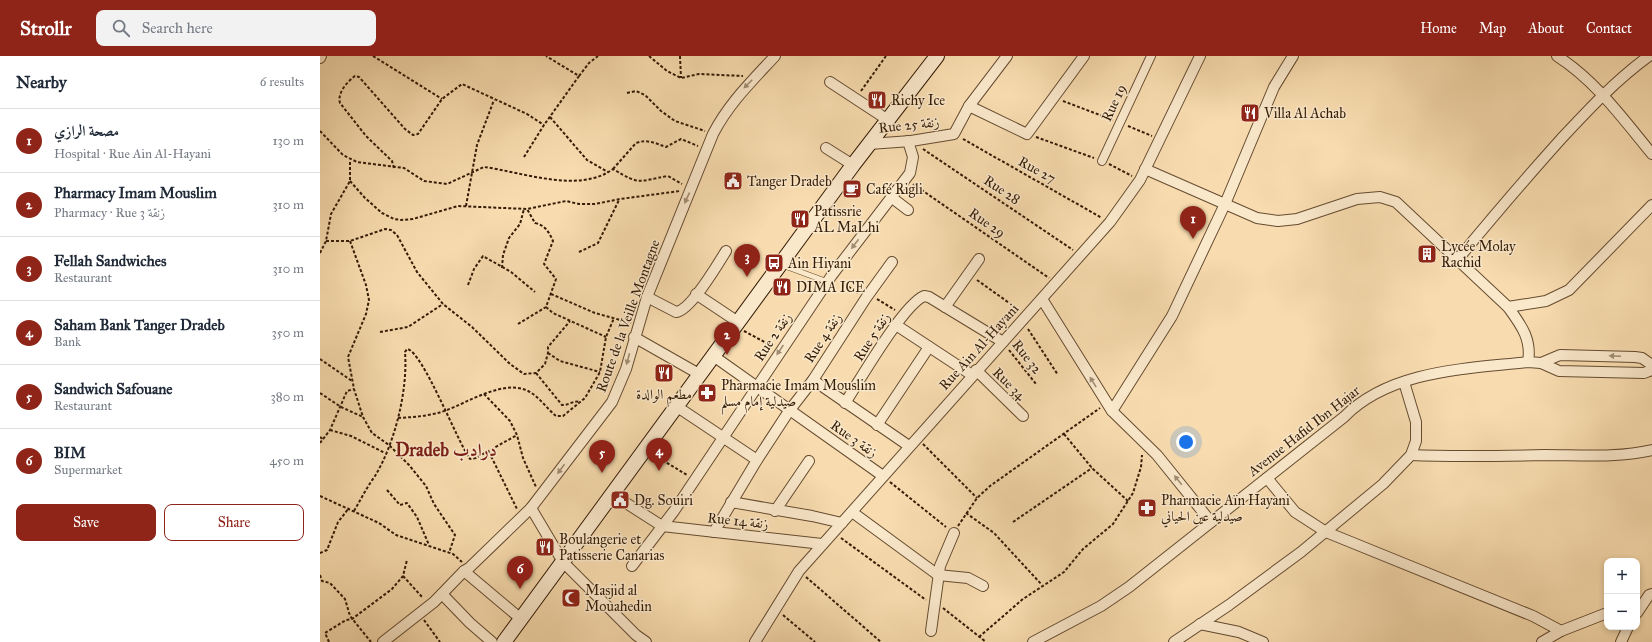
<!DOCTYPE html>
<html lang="en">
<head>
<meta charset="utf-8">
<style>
  :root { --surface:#fff; --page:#f2f2f3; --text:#1f2937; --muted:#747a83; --line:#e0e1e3; --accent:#8f2418 }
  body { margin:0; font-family:"IM FELL Great Primer",Amiri,serif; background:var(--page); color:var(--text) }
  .controls { position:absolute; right:12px; bottom:12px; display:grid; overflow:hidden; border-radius:8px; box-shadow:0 2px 6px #0003 }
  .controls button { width:36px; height:36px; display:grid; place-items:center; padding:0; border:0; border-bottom:1px solid var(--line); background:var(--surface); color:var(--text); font:20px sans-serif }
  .you { position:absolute; left:866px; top:386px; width:14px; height:14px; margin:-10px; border:3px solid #fff; border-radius:50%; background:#1a73e8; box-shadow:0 0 0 6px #1a73e833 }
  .badge { display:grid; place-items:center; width:26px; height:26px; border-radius:50%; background:var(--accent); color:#fff; font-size:13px; font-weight:700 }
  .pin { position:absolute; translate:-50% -33px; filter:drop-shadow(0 1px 2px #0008) }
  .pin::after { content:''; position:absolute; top:21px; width:14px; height:12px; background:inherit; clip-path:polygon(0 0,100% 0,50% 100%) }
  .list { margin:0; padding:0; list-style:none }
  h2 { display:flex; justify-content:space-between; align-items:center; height:52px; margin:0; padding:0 16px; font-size:17px }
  h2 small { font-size:13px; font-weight:400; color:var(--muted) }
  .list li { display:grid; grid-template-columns:26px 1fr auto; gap:12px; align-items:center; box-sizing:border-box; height:64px; padding:0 16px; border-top:1px solid var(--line) }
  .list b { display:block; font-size:15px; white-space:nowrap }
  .list p { margin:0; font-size:13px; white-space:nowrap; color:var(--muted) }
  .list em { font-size:13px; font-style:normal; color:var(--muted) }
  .actions { display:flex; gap:8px; padding:12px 16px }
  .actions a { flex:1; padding:9px 0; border:1px solid var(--accent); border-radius:8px; text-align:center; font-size:14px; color:var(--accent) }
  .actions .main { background:var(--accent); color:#fff }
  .icon { flex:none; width:22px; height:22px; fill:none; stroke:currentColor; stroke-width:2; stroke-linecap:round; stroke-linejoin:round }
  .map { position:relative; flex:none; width:1332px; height:586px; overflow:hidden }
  header { display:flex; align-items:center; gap:24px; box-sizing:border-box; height:56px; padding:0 20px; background:var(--accent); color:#fff }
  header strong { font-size:19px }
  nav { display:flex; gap:22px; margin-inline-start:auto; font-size:14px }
  .search { width:280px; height:36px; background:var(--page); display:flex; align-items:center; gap:10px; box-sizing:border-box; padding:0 14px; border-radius:8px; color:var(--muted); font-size:15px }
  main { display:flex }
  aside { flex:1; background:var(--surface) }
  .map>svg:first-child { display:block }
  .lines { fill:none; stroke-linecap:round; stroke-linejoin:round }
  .service-casing { stroke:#654b30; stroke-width:6 }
  .pedestrian-casing { stroke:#654b30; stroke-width:10 }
  .minor-casing { stroke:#654b30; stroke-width:12 }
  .secondary-casing { stroke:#341b06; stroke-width:16 }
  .path { stroke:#341b06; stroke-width:2; stroke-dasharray:3 2; stroke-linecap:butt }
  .service { stroke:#fae8cb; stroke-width:5 }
  .pedestrian { stroke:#fae8cb; stroke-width:8 }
  .minor { stroke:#fae8cb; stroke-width:10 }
  .secondary { stroke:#fae8cb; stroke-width:14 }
  .oneway { fill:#a18c72 }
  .labels { text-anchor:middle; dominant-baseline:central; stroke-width:3; stroke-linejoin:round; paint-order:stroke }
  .poi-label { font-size:14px; fill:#341b06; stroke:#fae8cb; text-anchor:start }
  .street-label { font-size:14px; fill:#341b06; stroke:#fae8cb }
  .district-label { font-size:18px; font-weight:bold; fill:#7a1f14; stroke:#fae8cb }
</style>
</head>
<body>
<header>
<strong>Strollr</strong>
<div class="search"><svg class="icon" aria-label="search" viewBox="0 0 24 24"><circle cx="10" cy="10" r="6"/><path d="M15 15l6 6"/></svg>Search here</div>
<nav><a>Home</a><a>Map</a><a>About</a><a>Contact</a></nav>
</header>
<main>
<aside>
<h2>Nearby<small>6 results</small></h2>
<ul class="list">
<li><span class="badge">1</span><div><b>مصحة الرازي</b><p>Hospital · Rue Ain Al-Hayani</p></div><em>130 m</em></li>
<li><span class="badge">2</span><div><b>Pharmacy Imam Mouslim</b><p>Pharmacy · Rue 3 زنقة</p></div><em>310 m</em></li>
<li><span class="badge">3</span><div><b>Fellah Sandwiches</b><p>Restaurant</p></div><em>310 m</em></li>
<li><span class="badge">4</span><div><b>Saham Bank Tanger Dradeb</b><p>Bank</p></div><em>350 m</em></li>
<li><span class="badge">5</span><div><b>Sandwich Safouane</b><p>Restaurant</p></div><em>380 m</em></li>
<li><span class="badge">6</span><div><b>BIM</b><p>Supermarket</p></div><em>450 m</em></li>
</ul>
<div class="actions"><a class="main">Save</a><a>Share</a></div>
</aside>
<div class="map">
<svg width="1332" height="586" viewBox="0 0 1332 586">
  <rect width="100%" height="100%" fill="#f8dcaf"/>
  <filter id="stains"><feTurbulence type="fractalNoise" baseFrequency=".005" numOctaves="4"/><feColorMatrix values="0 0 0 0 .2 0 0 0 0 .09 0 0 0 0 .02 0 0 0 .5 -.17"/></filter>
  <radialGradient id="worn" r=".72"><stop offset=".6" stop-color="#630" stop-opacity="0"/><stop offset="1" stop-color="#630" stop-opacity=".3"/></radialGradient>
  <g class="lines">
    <!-- service casing -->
    <g class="service-casing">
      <polyline id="service" points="462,209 508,226"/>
    </g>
    <!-- pedestrian casing -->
    <g class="pedestrian-casing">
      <polyline id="pedestrian" points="782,105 831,0"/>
    </g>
    <!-- minor casing -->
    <g class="minor-casing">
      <g id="minor">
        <path d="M1237,0C1276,25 1303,63 1332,98"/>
        <polyline points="0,2 1,0"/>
        <polyline points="510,26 568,64"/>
        <polyline points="649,50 707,78 764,0"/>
        <polyline points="549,88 591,85 634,78 649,50 687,0"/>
        <polyline points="506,92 533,109"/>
        <path d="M825,113L937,162L958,165L977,163L1037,143L1060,141L1076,146L1188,251C1201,269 1212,283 1208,306"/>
        <polyline points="571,141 588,154"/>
        <path d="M1138,203C1172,162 1206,122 1241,83C1269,53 1296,24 1329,0"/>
        <polyline points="376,238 418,266"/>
        <path d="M327,241L356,256C370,255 398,208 406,195"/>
        <polyline points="722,243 792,355 837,399 891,466"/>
        <polyline points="625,251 659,203"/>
        <polyline points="1188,251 1226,245 1249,234 1332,149"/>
        <polyline points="576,269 652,319"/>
        <polyline points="314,281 379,318"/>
        <polyline points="392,299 563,420"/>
        <polyline points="1221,307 1240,299 1315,301 1322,302 1332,309"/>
        <polyline points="656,314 703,360"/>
        <polyline points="493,324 589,390"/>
        <path d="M525,347C540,324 583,249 604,240L609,241L683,286"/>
        <polyline points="362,354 437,404"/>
        <polyline points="792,355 852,260 905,148 954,31 973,0"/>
        <polyline points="557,369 609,291"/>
        <path d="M1091,399C1136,401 1181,400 1225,399C1260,399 1298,402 1332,394"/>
        <polyline points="947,422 975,456 1006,476 1213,560 1241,575"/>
        <polyline points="292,438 342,470 502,488"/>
        <polyline points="411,446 492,460 522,467"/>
        <polyline points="211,452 243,506 316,579 326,586"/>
        <polyline points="455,455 489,405"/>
        <polyline points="532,456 618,519 648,522 663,530"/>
        <polyline points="394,476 437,404 469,355 493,324 546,242 572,206"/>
        <polyline points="312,510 354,455 512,219 590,117 593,101 588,85"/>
        <polyline points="144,515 201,563"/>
        <polyline points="122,538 150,567 172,586"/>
        <polyline points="1317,557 1329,539 1332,538"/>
        <polyline points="880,568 919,576 943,586"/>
        <polyline points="611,575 620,510 634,477"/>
        <path d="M63,586L114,546L144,515L149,512L211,452L292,346L306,313L327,241L393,78C409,47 432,25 455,0"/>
        <polyline points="435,586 479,515 790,166 820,124 880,0"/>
        <path d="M713,586L781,550L809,531L1024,361C1070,314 1146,313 1208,306L1221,307L1239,315L1324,317L1332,314"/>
        <polyline points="854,586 909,549 981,496 1063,428 1091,399 1096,385 1096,366 1084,326"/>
        <polyline points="1222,586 1241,575 1287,557"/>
        <polyline points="1301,586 1308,571"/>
      </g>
    </g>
    <!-- secondary casing -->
    <g class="secondary-casing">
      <polyline id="secondary" points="184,586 533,109 617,0"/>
    </g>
    <!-- path -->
    <g class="path">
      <polyline points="53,0 122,43"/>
      <polyline points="329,0 347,15 361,22 379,18 423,20"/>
      <polyline points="360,0 361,22"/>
      <polyline points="259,20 269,7 278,0"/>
      <polyline points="541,35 566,0"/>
      <polyline points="307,37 316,35 325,39 341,55 355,65 385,75"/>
      <polyline points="743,45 793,64"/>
      <polyline points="230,61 267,104 288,116"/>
      <polyline points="808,70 832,80"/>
      <path d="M0,75L23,99L37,106L84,112L104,125L127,128L164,111C202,116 259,138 293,113C321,130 318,125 348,120L362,128"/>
      <polyline points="716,81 774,102"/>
      <polyline points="643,83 782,162"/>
      <polyline points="603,93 753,194"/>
      <polyline points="204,101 224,69 259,20 226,0"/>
      <polyline points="789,108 812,120"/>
      <path d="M74,112L72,105L46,80L20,47C17,37 27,26 35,20L39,21L85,73L93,79L98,78L122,43L142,28L207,58L224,69"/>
      <path d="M293,113L316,87C327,83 335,87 346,91L361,83L378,90"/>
      <polyline points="30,125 45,142 62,157 74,163 81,164 93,163 138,150 207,153 246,145 259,148 275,148 300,143 360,135"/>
      <polyline points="593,128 729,222"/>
      <polyline points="146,150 157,89 174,44"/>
      <polyline points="6,185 30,185 65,173 71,174 77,179 97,216 123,248 152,271 190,308 204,318 216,317 225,308 228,297 228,291 250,265"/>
      <polyline points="30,185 46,229 49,244 46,258 28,301 34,333 43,361 52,377 69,389 89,409 106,430 114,448 135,479 129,497"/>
      <polyline points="259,196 278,187 299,144"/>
      <polyline points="0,197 6,185 11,158 30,125 30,104"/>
      <polyline points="182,212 183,199 189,182 200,168 204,153"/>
      <polyline points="657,224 699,254"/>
      <polyline points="520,225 538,237"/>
      <polyline points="148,229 154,213 163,200 191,216 215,236"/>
      <polyline points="231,238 275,257 311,267"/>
      <polyline points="557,243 575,254"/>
      <polyline points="226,251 233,257 286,281"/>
      <path d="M198,268L226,251L236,223L224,208L233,185C229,176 225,169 215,167L207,153"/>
      <polyline points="708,273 738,319"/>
      <polyline points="424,275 452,290"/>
      <polyline points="60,276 88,271 123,248"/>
      <polyline points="689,294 716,328"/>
      <polyline points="228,297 240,305 280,316"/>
      <polyline points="0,303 32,325"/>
      <path d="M216,317L242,349C248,350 253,344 259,346"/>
      <polyline points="0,337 21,351 43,361"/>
      <polyline points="164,338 190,365 197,379 203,402 216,431"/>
      <path d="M78,362C95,361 111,360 127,354C148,346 180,326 203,333C217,337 226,352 236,360H243L265,342L280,316L286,281L294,262"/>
      <polyline points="10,374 31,380 65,397"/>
      <polyline points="744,378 772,412 809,446"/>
      <polyline points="0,381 4,384"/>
      <polyline points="0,387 10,374 27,335 34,333"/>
      <polyline points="603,388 657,442"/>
      <polyline points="169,396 197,453"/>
      <polyline points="334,399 367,419"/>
      <polyline points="570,426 626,471"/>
      <polyline points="67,434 80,449 87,447 97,461 109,489"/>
      <polyline points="0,440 59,467 76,479 133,498 142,506"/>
      <path d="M34,455C41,443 47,431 55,420C75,387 88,334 85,296L87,293C102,294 138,387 150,403L156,402L197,379"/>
      <polyline points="646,457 674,477 722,529"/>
      <polyline points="693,466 772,412"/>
      <polyline points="638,470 657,442 670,430 780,352"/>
      <polyline points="521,482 606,544"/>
      <polyline points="0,497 7,494 18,466 29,452"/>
      <polyline points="0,519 2,525 10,527 25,543 30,560 51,586"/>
      <polyline points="83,520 103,542"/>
      <polyline points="486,521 561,586"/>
      <polyline points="623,552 666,586"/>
      <polyline points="463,559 495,586"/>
      <polyline points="104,564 120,586"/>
      <polyline points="659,581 703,543 744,516 763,493 793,468 813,437 821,411 822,399"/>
      <polyline points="9,586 5,577 26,564 32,563 72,533 83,520 87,504"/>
    </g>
    <!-- service -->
    <use href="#service" class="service"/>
    <!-- pedestrian -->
    <use href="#pedestrian" class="pedestrian"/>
    <!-- minor -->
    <use href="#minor" class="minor"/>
    <!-- secondary -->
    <use href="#secondary" class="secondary"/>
  </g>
  <!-- one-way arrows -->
  <defs><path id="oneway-solid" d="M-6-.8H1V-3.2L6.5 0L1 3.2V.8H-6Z"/></defs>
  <g class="oneway">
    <use href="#oneway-solid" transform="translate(428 28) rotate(135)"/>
    <use href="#oneway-solid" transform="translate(367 142) rotate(115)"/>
    <use href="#oneway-solid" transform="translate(535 188) rotate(127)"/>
    <use href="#oneway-solid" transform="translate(460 294) rotate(124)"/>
    <use href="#oneway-solid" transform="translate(1295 300) rotate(-177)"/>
    <use href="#oneway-solid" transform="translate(308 303) rotate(105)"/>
    <use href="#oneway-solid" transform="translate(773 326) rotate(-122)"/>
    <use href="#oneway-solid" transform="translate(241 413) rotate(127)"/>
    <use href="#oneway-solid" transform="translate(858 424) rotate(-129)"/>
  </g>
  <!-- icons -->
  <defs>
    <g id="restaurant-square" transform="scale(1)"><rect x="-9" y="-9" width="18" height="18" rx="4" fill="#8f2418" stroke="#fae8cb"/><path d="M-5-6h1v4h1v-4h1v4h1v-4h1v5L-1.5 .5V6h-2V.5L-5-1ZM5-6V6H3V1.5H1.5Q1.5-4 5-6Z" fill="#fff"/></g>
    <g id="civic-square" transform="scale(1)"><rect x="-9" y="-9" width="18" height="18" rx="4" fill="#8f2418" stroke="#fae8cb"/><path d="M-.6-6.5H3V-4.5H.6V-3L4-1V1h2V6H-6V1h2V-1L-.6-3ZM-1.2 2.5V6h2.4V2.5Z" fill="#fff"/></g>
    <g id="cafe-square" transform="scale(1)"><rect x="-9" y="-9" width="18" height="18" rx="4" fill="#8f2418" stroke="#fae8cb"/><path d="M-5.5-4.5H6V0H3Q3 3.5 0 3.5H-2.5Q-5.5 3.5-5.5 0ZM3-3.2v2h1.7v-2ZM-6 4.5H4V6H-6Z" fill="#fff"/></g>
    <g id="building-square" transform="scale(1)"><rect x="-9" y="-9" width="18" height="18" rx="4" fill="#8f2418" stroke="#fae8cb"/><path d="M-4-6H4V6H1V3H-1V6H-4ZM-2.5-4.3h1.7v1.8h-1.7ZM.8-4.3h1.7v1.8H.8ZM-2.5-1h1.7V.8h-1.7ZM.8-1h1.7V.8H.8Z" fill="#fff"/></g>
    <g id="bus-square" transform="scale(1)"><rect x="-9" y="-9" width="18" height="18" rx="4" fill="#8f2418" stroke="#fae8cb"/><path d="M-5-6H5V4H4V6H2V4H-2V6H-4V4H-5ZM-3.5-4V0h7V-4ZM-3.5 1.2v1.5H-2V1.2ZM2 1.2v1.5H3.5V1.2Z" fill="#fff"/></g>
    <g id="pharmacy-square" transform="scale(1)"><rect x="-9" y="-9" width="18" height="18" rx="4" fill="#8f2418" stroke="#fae8cb"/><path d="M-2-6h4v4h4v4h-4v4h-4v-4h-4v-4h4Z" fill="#fff"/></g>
    <g id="mosque-square" transform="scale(1)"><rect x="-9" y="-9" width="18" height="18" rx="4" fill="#8f2418" stroke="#fae8cb"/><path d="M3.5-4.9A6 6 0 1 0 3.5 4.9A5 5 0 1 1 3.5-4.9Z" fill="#fff"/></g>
  </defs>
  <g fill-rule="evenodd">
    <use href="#restaurant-square" x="557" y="44"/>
    <use href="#restaurant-square" x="930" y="57"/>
    <use href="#civic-square" x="413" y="125"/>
    <use href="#cafe-square" x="532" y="133"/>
    <use href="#restaurant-square" x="480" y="163"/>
    <use href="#building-square" x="1107" y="198"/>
    <use href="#bus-square" x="454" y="207"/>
    <use href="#restaurant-square" x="462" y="231"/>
    <use href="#restaurant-square" x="344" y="317"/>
    <use href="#pharmacy-square" x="387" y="337"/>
    <use href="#civic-square" x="300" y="444"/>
    <use href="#pharmacy-square" x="827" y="452"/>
    <use href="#restaurant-square" x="225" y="491"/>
    <use href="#mosque-square" x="251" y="542"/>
  </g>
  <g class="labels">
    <!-- poi labels -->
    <g class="poi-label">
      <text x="571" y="44">Richy Ice</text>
      <text x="944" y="57">Villa Al Achab</text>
      <text x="427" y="125">Tanger Dradeb</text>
      <text x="546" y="133">Café Rigli</text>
      <text x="494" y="155">Patissrie<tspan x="494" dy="16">AL MaLhi</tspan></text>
      <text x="1121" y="190">Lycée Molay<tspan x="1121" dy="16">Rachid</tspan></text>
      <text x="468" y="207">Ain Hiyani</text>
      <text x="476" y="231">DIMA ICE</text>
      <text x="401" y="329">Pharmacie Imam Mouslim<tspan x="401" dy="16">صيدلية إمام مسلم</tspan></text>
      <text x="344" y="338" text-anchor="middle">مطعم الوالدة</text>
      <text x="314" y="444">Dg. Souiri</text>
      <text x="841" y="444">Pharmacie Aïn Hayani<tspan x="841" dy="16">صيدلية عين الحياني</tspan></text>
      <text x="239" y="483">Boulangerie et<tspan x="239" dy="16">Patisserie Canarias</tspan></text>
      <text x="265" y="534">Masjid al<tspan x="265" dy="16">Mouahedin</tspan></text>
    </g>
    <!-- street labels -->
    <g class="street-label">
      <text transform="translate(794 47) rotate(-65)">Rue 19</text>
      <text transform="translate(589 69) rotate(-6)">Rue 25 زنقة</text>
      <text transform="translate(717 114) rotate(29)">Rue 27</text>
      <text transform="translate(682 134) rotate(34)">Rue 28</text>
      <text transform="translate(667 167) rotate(35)">Rue 29</text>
      <text transform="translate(308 260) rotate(-70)">Route de la Veille Montagne</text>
      <text transform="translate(453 281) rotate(-56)">Rue 2 زنقة</text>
      <text transform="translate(552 281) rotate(-57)">Rue 5 زنقة</text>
      <text transform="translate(503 282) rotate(-57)">Rue 4 زنقة</text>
      <text transform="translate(659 291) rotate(-48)">Rue Ain Al-Hayani</text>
      <text transform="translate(707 301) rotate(52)">Rue 32</text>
      <text transform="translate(689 328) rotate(45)">Rue 34</text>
      <text transform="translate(984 375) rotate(-38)">Avenue Hafid Ibn Hajar</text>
      <text transform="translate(534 383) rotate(35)">Rue 3 زنقة</text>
      <text transform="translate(418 465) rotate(6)">Rue 14 زنقة</text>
    </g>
    <!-- district labels -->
    <g class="district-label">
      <text x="126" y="394">Dradeb درادب</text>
    </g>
  </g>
  <rect width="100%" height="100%" filter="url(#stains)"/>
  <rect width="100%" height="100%" fill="url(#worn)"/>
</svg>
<div class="controls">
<button>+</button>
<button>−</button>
</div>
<div class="you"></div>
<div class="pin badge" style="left:873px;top:183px">1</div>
<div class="pin badge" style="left:407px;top:299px">2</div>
<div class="pin badge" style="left:427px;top:221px">3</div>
<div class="pin badge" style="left:339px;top:415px">4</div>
<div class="pin badge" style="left:282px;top:417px">5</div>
<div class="pin badge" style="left:200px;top:533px">6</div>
</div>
</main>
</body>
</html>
